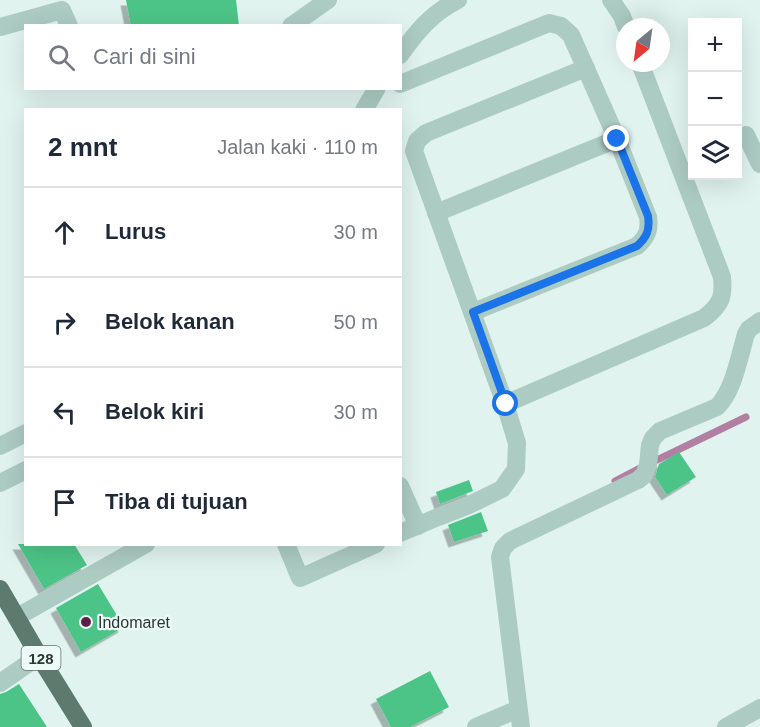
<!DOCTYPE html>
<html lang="id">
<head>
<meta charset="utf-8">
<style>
  :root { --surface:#fff; --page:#f2f2f3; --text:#1f2937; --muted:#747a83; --line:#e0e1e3 }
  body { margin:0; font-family:Helvetica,sans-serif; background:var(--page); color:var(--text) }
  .controls { position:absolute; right:18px; top:18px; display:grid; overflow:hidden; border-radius:0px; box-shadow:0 6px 24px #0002 }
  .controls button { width:54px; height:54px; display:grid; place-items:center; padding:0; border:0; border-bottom:2px solid var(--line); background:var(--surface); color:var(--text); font:30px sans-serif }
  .compass { position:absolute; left:616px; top:18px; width:54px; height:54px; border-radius:50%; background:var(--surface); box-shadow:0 6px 24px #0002; rotate:209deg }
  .stop { position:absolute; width:18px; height:18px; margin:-14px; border:4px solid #1a73e8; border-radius:50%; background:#fff }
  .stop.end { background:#1a73e8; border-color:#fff; box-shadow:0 2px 6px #0008 }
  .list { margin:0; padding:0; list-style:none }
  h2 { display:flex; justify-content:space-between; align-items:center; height:78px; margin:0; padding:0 24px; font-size:26px }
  h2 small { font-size:20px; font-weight:400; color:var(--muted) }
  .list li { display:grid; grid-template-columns:39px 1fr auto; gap:18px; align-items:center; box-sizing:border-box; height:90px; padding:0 24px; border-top:2px solid var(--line) }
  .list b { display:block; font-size:22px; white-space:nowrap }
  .list em { font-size:20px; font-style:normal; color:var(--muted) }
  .icon { flex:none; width:33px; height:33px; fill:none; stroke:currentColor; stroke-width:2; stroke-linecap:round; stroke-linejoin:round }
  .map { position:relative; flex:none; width:760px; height:727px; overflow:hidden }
  .search { position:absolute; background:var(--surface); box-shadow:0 6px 24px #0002; left:24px; top:24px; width:378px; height:66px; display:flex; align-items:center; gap:15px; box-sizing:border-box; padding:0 21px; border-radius:0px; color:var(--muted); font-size:22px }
  .panel { position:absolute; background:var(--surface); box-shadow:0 6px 24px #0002; left:24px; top:108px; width:378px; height:438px; border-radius:0px }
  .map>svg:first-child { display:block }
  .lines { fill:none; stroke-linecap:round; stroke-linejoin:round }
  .stream { stroke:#b07fa2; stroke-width:7 }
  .building { fill:#4dc487; filter:url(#shadow) }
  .minor { stroke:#accbc2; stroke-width:18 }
  .major { stroke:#5c7b6e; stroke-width:18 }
  .route { stroke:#1a73e8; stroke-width:8 }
  .poi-dot { fill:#5b2049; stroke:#edfaf7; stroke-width:2 }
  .labels { text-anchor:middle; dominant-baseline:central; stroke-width:4.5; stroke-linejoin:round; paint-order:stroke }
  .shield { fill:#edfaf7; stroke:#65736e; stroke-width:1.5 }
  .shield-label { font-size:15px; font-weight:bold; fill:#2b3933 }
  .poi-label { font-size:16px; fill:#2b3933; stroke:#edfaf7; text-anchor:start }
</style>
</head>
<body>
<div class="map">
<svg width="760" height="727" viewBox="0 0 760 727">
  <defs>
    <filter id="shadow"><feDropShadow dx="-5.5" dy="5.5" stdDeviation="0" flood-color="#0004"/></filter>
  </defs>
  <rect width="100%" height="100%" fill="#e0f3ef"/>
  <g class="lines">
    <!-- stream -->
    <g class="stream">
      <polyline points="657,460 746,417"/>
      <polyline points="615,481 638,469"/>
    </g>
  </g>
  <!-- building -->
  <g class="building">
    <polygon points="126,0 236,0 239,26 131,26"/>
    <polygon points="679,452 696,477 667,495 655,477 659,464"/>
    <polygon points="469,480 473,491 440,504 436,492"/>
    <polygon points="481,512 488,531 454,542 448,525"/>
    <polygon points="18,544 74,544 87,565 44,589"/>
    <polygon points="98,584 124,627 81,652 56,608"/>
    <polygon points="430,671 449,707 410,727 391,727 376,699"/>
    <polygon points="19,684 47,727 0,727 0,694 6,692"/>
  </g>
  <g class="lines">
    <!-- minor -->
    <g class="minor">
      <polyline points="611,0 622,16 626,27"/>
      <polyline points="291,26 328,0"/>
      <polyline points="0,27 62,10 69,26"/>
      <path d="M400,55C417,31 432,13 458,0"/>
      <path d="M400,84L549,23L561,26L571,35L617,139L648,217C650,230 647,237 637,246L473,312"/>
      <polyline points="364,110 377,88"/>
      <polyline points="746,135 760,164"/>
      <polyline points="436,213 617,139"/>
      <path d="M505,404L704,318C721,305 724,297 722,277L640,63"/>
      <polyline points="0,446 26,433"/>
      <polyline points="0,483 26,470"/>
      <polyline points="400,486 418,526"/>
      <polyline points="400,533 438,517 469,505 502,489 516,469 517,443 505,404 414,151 417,141 426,133 586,68"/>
      <polyline points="286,544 300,578 376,544"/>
      <polyline points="17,617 146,544"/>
      <polyline points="0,683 39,656"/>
      <polyline points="476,727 518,709"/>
      <path d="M521,727L500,557L503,548L510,541L638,480L644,475L648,465L650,445L653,438L660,431L717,407C734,390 739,357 746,334L749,329L760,321"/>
      <polyline points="726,727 760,708"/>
    </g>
    <!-- major -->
    <polyline class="major" points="0,589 39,656 83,727"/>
  </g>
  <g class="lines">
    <!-- route -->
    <path class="route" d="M506,404L473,312L637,246C647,237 650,230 648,216L617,139"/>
  </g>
  <!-- markers -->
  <circle class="poi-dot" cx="86" cy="622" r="6"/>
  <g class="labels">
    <!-- shield labels -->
    <rect class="shield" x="21.5" y="646" width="39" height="24" rx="4.5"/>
    <g class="shield-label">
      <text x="41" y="658">128</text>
    </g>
    <!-- poi labels -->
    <g class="poi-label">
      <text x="98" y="622">Indomaret</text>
    </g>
  </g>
</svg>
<div class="controls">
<button>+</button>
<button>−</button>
<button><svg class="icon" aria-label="layers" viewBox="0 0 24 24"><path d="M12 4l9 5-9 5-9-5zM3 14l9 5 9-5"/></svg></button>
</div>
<svg class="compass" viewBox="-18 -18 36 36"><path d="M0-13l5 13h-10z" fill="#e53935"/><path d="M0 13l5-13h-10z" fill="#747a83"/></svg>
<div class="stop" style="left:506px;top:404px"></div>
<div class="stop end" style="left:617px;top:139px"></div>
<div class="search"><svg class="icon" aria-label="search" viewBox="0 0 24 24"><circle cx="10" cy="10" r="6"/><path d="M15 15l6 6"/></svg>Cari di sini</div>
<section class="panel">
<h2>2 mnt<small>Jalan kaki · 110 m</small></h2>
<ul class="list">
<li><svg class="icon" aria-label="ahead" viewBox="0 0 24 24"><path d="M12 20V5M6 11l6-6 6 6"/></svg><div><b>Lurus</b></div><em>30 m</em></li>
<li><svg class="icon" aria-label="right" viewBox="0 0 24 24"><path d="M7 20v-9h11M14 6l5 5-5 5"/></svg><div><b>Belok kanan</b></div><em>50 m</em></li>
<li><svg class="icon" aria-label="left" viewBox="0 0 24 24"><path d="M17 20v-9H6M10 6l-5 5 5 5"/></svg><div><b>Belok kiri</b></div><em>30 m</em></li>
<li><svg class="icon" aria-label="arrive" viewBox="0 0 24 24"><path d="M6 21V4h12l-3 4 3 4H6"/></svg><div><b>Tiba di tujuan</b></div></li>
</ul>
</section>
</div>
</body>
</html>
